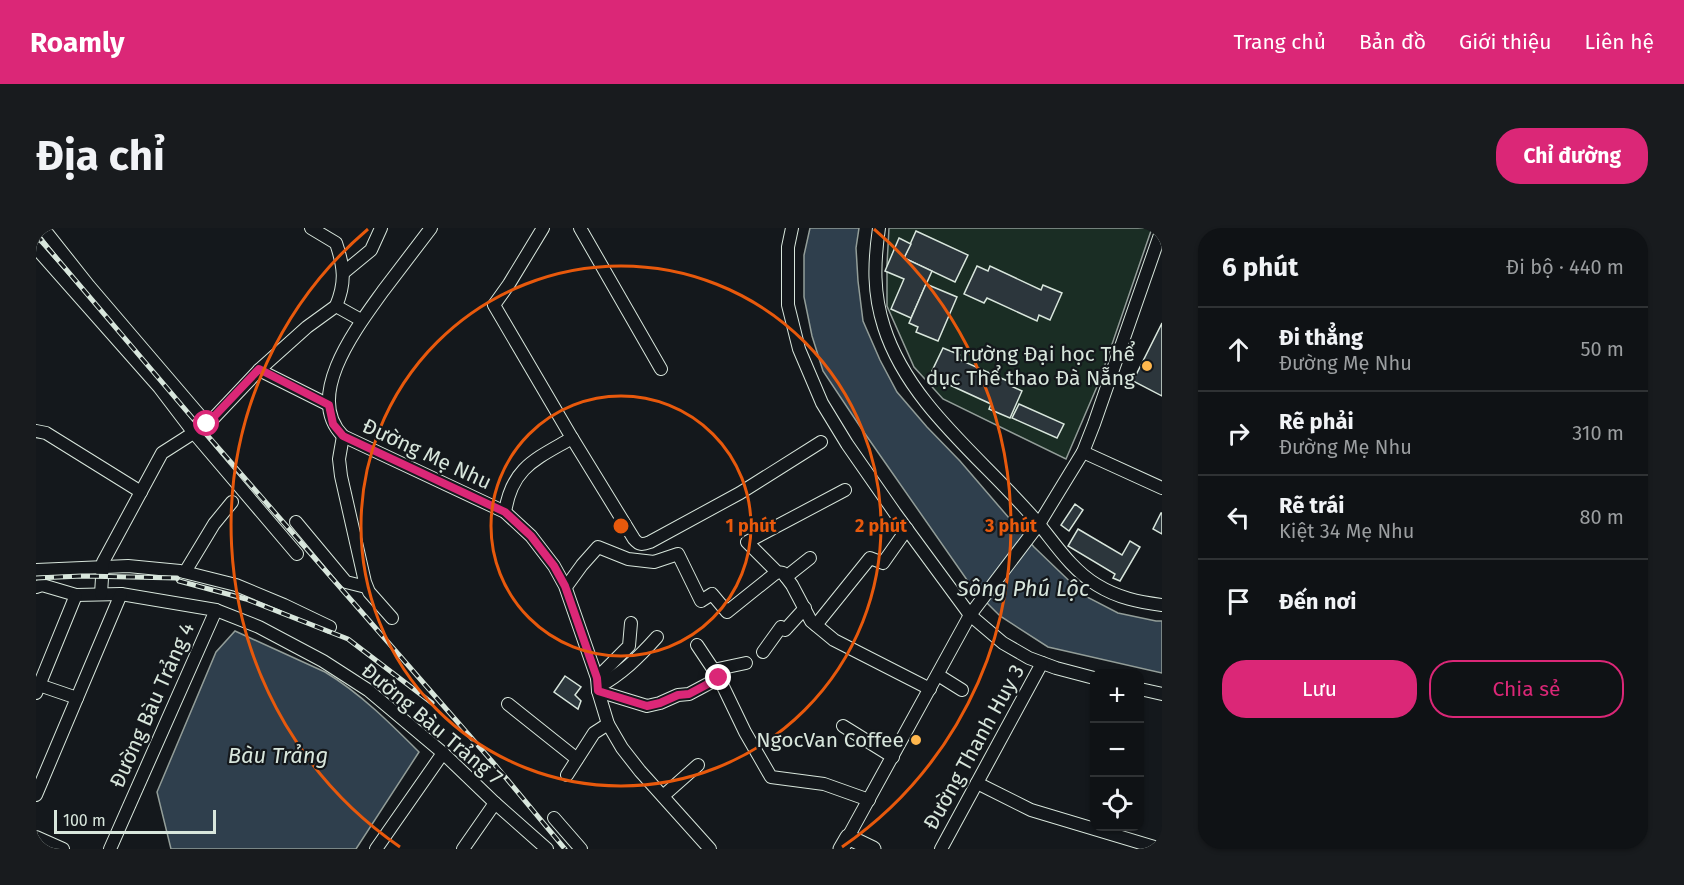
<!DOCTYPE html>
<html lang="vi">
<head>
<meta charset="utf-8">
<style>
  :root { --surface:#0f1215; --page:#181b1e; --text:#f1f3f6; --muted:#9b9ea0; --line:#2f3234; --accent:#db2777 }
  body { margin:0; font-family:"Fira Sans",sans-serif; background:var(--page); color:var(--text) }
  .controls { position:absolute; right:18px; bottom:18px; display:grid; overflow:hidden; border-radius:12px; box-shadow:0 2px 4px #0004 }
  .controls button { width:54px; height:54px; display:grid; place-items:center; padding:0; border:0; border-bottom:2px solid var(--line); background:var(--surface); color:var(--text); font:30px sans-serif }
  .scale { position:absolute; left:18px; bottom:15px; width:162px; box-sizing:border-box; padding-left:6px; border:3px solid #d8e6dc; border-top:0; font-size:16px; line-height:21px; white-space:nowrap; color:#d8e6dc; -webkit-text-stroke:4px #14181c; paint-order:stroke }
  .stop { position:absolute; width:18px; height:18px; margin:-14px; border:4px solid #db2777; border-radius:50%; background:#fff }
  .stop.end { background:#db2777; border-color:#fff; box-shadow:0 2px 6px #0008 }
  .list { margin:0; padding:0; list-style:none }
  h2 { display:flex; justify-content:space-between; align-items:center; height:78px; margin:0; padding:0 24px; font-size:26px }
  h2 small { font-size:20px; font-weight:400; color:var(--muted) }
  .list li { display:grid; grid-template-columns:39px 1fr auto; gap:18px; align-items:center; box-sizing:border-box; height:84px; padding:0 24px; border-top:2px solid var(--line) }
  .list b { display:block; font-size:22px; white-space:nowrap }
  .list p { margin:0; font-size:20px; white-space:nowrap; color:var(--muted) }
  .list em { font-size:20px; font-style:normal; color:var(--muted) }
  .actions { display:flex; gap:12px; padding:18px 24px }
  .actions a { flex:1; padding:14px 0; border:2px solid var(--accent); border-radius:24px; text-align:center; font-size:21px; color:var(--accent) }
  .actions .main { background:var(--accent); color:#fff }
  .icon { flex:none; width:33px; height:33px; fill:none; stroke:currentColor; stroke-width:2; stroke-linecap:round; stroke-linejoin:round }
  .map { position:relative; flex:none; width:1126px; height:621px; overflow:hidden; border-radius:24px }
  header { display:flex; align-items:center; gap:36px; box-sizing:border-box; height:84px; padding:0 30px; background:var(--accent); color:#fff }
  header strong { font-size:28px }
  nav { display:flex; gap:33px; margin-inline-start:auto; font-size:21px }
  .intro { display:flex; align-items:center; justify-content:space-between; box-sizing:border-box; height:144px; padding:0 36px }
  h1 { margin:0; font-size:42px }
  .button { padding:15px 27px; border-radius:24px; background:var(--accent); color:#fff; font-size:21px; font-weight:700 }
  main { display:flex; gap:36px; padding:0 36px }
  aside { flex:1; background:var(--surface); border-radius:24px; box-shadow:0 2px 4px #0004 }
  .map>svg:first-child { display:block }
  .green { fill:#1a2d24; stroke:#939e99; stroke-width:1.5 }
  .water { fill:#2f3f4d; stroke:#939e99; stroke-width:1.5 }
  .building { fill:#2c363c; stroke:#d8e6dc; stroke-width:1.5 }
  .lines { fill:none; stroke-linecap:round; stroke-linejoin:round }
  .minor-casing { stroke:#d8e6dc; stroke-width:14 }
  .major-casing { stroke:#d8e6dc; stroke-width:17 }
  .minor { stroke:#14181c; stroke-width:12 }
  .major { stroke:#14181c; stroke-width:15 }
  .rail-casing { stroke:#d8e6dc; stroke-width:5 }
  .rail { stroke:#14181c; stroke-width:3; stroke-dasharray:9; stroke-linecap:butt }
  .route { stroke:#db2777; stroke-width:8 }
  .ring { fill:none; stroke:#e8590c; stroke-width:3 }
  .poi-dot { fill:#ffb74d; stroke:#14181c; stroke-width:2 }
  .labels { text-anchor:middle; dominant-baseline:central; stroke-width:4.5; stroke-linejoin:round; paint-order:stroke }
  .poi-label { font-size:21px; fill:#d8e6dc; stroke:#14181c; text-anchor:end }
  .street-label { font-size:21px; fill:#d8e6dc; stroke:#14181c }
  .water-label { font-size:22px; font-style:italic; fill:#d8e6dc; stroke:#14181c }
  .centre { fill:#e8590c; stroke:#14181c; stroke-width:3 }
  .ring-label { font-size:18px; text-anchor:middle; font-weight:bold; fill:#e8590c; stroke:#14181c; stroke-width:4.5; stroke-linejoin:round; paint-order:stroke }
</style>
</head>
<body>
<header>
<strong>Roamly</strong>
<nav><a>Trang chủ</a><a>Bản đồ</a><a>Giới thiệu</a><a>Liên hệ</a></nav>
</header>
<div class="intro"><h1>Địa chỉ</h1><a class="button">Chỉ đường</a></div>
<main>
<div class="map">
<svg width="1126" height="621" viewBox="0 0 1126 621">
  <rect width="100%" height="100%" fill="#14181c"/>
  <!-- green -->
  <polygon class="green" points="853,0 1116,0 1063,154 1030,231 907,171 878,139 851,78 851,37"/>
  <!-- water -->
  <g class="water">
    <polygon points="774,0 823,0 820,20 822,53 827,93 844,132 861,164 891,199 924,233 998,319 1049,368 1082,385 1120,393 1126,393 1126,445 1012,419 964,388 938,362 825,200 787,143 776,108 768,69 768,27"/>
    <path d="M199,403L289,444C324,465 354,495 383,524L320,621H135L121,564L180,424Z"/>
  </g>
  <!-- building -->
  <g class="building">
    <polygon points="880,3 932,27 919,54 868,30"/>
    <polygon points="863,10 875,16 868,30 896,43 875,90 855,81 868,51 849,43"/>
    <polygon points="941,38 952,43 954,38 1005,62 1007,57 1026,65 1014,92 1003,87 1001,93 951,70 948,75 928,66"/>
    <polygon points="890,56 921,69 902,113 880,104 882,99 873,95"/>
    <polygon points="1126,95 1126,168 1097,153"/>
    <polygon points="907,120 924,127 922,131 976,155 975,158 986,163 974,190 953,181 955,176 905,153 907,148 896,143"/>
    <polygon points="983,176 1028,196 1021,210 976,190"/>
    <polygon points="1039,276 1047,282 1033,303 1025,297"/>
    <polygon points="1125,285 1126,285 1126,306 1117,301"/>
    <polygon points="1042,301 1086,327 1094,313 1104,319 1084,353 1077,350 1079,346 1032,318"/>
    <polygon points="529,448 545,459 539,467 545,473 542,481 518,464"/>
  </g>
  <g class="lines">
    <!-- minor casing -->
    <g class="minor-casing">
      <g id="minor">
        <polyline points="7,0 53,58 171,196"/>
        <path d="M275,0L300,15C308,39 310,54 300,78"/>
        <path d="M395,0C379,21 363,42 347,63C322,98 267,168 307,208L469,284L495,308L518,338L529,358L561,450L562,463L572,496L586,520L604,543L674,621"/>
        <polyline points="544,0 625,141"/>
        <polyline points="756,0 752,19 752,77 763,121 786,175 811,216 859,285 934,387 967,415 993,430 1020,440 1058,450"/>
        <path d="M843,0C838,35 837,65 848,99C873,178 950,233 1002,295C1020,317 1036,342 1061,357C1082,370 1103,374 1126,377"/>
        <polyline points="0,20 123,159 158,205 261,326"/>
        <polyline points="307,45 335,22 345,0"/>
        <polyline points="300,78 325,92"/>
        <polyline points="223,142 293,177"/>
        <polyline points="0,203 10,205 105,264"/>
        <polyline points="307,208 303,231 305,248 329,354 333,364 356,390"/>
        <path d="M536,210L598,311C603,317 606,317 614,314L704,265L785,214"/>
        <polyline points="1047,224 1126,260"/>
        <polyline points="809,262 711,314 741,344 747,345 756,357 775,393 798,412 894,461"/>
        <path d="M469,284C476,239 500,231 536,210L458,77L473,56L507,0"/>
        <polyline points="260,294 310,354 330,359"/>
        <polyline points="0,342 92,338 144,343 200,357 248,377 294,399"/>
        <polyline points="149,344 178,296 196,274"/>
        <polyline points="750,349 774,330"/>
        <polyline points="0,359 6,357 40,367 85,366 180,382 223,399 287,433 332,462 407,525 459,575 511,621"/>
        <polyline points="530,359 546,337 562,319 592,331 618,334 642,326 665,373 676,366 691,384 741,344"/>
        <polyline points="65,366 67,334 126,225 173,195 223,142 271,99 300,78"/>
        <polyline points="780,397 834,330 847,335 871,301"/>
        <polyline points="661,417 683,450 709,504 735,549 788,556 833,572"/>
        <polyline points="727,424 745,399 749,402 769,380"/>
        <polyline points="677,442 710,435"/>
        <polyline points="902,447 926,462"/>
        <polyline points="561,450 593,418 595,395"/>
        <polyline points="3,457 41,470"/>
        <path d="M562,459C586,446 603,429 621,409"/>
        <polyline points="1104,461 1126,466"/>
        <polyline points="562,463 611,478 624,475 642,467 653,466 683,450"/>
        <polyline points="0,465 40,367"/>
        <polyline points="472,476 541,531"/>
        <polyline points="807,498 857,529"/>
        <polyline points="531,547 558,505 572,496"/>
        <polyline points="941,555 995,582 1125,621"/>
        <polyline points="0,567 85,366"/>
        <polyline points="627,568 662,537"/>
        <polyline points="518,590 545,621"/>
        <polyline points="0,609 27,621"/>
        <polyline points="812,609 934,387 1003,296 1047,224 1058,196 1126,1"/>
        <polyline points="74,621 180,382"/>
        <polyline points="340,621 407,525"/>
        <polyline points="427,621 459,575"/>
        <polyline points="905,621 1006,435"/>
      </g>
    </g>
    <!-- major casing -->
    <g class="major-casing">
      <polyline id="major" points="805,621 812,609 837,621"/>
    </g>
    <!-- minor -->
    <use href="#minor" class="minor"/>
    <!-- major -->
    <use href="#major" class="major"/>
    <!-- rail casing -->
    <g class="rail-casing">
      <g id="rail">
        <polyline points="0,6 165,200 460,538 529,621"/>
        <polyline points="0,350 46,348 141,350 143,353 210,371 312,411 396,475"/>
      </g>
    </g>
    <!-- rail -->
    <use href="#rail" class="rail"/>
  </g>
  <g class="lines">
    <!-- route -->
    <polyline class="route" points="171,196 223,141 293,177 297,196 307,208 469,284 495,308 518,338 529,358 561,450 562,463 611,478 624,475 642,467 653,466 683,450"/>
  </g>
  <!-- distance rings -->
  <g class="ring">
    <circle cx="585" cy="298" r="130"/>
    <circle cx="585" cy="298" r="260"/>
    <path d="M364 619A390 390 0 0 1 332 1M838 1A390 390 0 0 1 806 619"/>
  </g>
  <!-- markers -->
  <g class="poi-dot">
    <circle cx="1111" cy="138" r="6"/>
    <circle cx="880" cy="512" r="6"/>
  </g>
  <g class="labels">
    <!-- poi labels -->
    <g class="poi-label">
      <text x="1099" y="126">Trường Đại học Thể<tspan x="1099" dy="24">dục Thể thao Đà Nẵng</tspan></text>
      <text x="868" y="512">NgocVan Coffee</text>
    </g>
    <!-- street labels -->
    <g class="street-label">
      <text transform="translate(391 226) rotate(25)">Đường Mẹ Nhu</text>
      <text transform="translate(116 477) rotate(-66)">Đường Bàu Trảng 4</text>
      <text transform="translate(396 496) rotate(40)">Đường Bàu Trảng 7</text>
      <text transform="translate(938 519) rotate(-61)">Đường Thanh Huy 3</text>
    </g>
    <!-- water labels -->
    <g class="water-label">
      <text x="987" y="360">Sông Phú Lộc</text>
      <text x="242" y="527">Bàu Trảng</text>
    </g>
  </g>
  <circle cx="585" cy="298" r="9" class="centre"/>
  <g class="ring-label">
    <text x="715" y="304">1 phút</text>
    <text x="845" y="304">2 phút</text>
    <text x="975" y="304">3 phút</text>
  </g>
</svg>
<div class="controls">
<button>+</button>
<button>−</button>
<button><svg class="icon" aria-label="locate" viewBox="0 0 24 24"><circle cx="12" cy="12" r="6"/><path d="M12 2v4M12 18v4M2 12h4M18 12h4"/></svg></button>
</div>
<div class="scale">100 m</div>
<div class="stop" style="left:171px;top:196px"></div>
<div class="stop end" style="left:683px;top:450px"></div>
</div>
<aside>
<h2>6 phút<small>Đi bộ · 440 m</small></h2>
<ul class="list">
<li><svg class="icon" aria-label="ahead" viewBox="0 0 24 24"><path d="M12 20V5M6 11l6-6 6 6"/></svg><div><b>Đi thẳng</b><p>Đường Mẹ Nhu</p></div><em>50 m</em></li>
<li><svg class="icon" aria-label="right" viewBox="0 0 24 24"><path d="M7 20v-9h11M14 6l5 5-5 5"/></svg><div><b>Rẽ phải</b><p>Đường Mẹ Nhu</p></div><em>310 m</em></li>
<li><svg class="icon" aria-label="left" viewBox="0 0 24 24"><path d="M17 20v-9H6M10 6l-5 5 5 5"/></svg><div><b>Rẽ trái</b><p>Kiệt 34 Mẹ Nhu</p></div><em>80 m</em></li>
<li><svg class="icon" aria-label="arrive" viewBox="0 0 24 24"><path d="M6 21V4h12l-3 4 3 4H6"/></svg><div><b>Đến nơi</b></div></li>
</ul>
<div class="actions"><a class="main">Lưu</a><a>Chia sẻ</a></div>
</aside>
</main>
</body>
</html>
